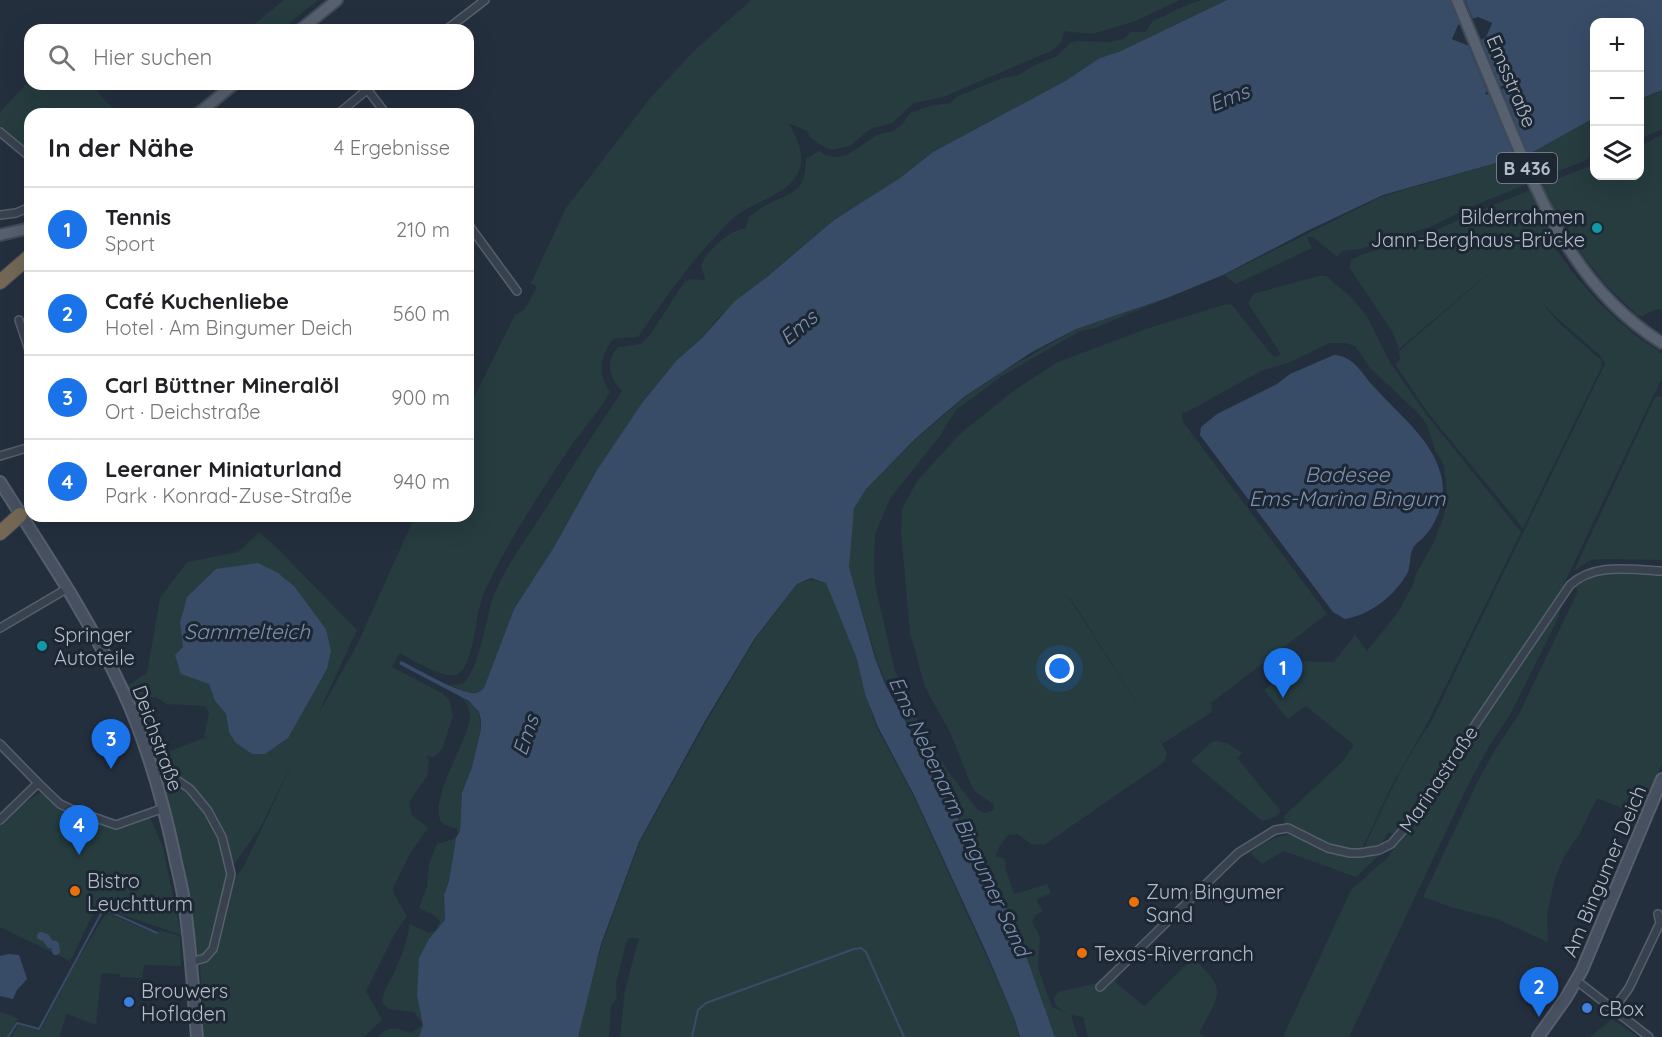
<!DOCTYPE html>
<html lang="de">
<head>
<meta charset="utf-8">
<style>
  :root { --surface:#fff; --page:#f2f2f2; --text:#202124; --muted:#757577; --line:#e0e0e0; --accent:#1a73e8 }
  body { margin:0; font-family:Quicksand,sans-serif; background:var(--page); color:var(--text) }
  .controls { position:absolute; right:18px; top:18px; display:grid; overflow:hidden; border-radius:12px; box-shadow:0 6px 24px #0002 }
  .controls button { width:54px; height:54px; display:grid; place-items:center; padding:0; border:0; border-bottom:2px solid var(--line); background:var(--surface); color:var(--text); font:30px sans-serif }
  .you { position:absolute; left:1060px; top:669px; width:21px; height:21px; margin:-15px; border:4px solid #fff; border-radius:50%; background:#1a73e8; box-shadow:0 0 0 9px #1a73e833 }
  .badge { display:grid; place-items:center; width:39px; height:39px; border-radius:50%; background:var(--accent); color:#fff; font-size:20px; font-weight:700 }
  .pin { position:absolute; translate:-50% -50px; filter:drop-shadow(0 2px 3px #0008) }
  .pin::after { content:''; position:absolute; top:32px; width:21px; height:18px; background:inherit; clip-path:polygon(0 0,100% 0,50% 100%) }
  .list { margin:0; padding:0; list-style:none }
  h2 { display:flex; justify-content:space-between; align-items:center; height:78px; margin:0; padding:0 24px; font-size:26px }
  h2 small { font-size:20px; font-weight:400; color:var(--muted) }
  .list li { display:grid; grid-template-columns:39px 1fr auto; gap:18px; align-items:center; box-sizing:border-box; height:84px; padding:0 24px; border-top:2px solid var(--line) }
  .list b { display:block; font-size:22px; white-space:nowrap }
  .list p { margin:0; font-size:20px; white-space:nowrap; color:var(--muted) }
  .list em { font-size:20px; font-style:normal; color:var(--muted) }
  .icon { flex:none; width:33px; height:33px; fill:none; stroke:currentColor; stroke-width:2; stroke-linecap:round; stroke-linejoin:round }
  .map { position:relative; flex:none; width:1662px; height:1037px; overflow:hidden }
  .search { position:absolute; background:var(--surface); box-shadow:0 6px 24px #0002; left:24px; top:24px; width:450px; height:66px; display:flex; align-items:center; gap:15px; box-sizing:border-box; padding:0 21px; border-radius:18px; color:var(--muted); font-size:22px }
  .panel { position:absolute; background:var(--surface); box-shadow:0 6px 24px #0002; left:24px; top:108px; width:450px; height:414px; border-radius:18px }
  .map>svg:first-child { display:block }
  .green { fill:#263c3f; fill-rule:evenodd }
  .water { fill:#394c67; fill-rule:evenodd }
  .pier { fill:#242f3e; fill-rule:evenodd }
  .lines { fill:none; stroke-linecap:round; stroke-linejoin:round }
  .stream { stroke:#394c67; stroke-width:2 }
  .canal { stroke:#394c67; stroke-width:8 }
  .street-casing { stroke:#565f6c; stroke-width:10 }
  .secondary-casing { stroke:#565f6c; stroke-width:14 }
  .primary-casing { stroke:#414a57; stroke-width:14 }
  .highway-casing { stroke:#434c59; stroke-width:16 }
  .street { stroke:#38414e; stroke-width:7 }
  .secondary { stroke:#465061; stroke-width:10 }
  .primary { stroke:#56606e; stroke-width:10 }
  .highway { stroke:#746855; stroke-width:14 }
  .culture-dot { fill:#0f9aa8; stroke:#1d2633; stroke-width:2 }
  .food-dot { fill:#e8710a; stroke:#1d2633; stroke-width:2 }
  .shop-dot { fill:#3f7fe0; stroke:#1d2633; stroke-width:2 }
  .labels { text-anchor:middle; dominant-baseline:central; stroke-width:6; stroke-linejoin:round; paint-order:stroke }
  .shield { fill:#1d2633; stroke:#878f9c; stroke-width:1.5 }
  .shield-label { font-size:18px; font-weight:bold; fill:#b4bcc9 }
  .street-label { font-size:20px; fill:#b4bcc9; stroke:#1d2633 }
  .poi-label { font-size:20px; fill:#b4bcc9; stroke:#1d2633; text-anchor:start }
  .water-label { font-size:21px; font-style:italic; fill:#7c92b1; stroke:#1d2633 }
</style>
</head>
<body>
<div class="map">
<svg width="1662" height="1037" viewBox="0 0 1662 1037">
  <rect width="100%" height="100%" fill="#242f3e"/>
  <!-- green -->
  <g class="green">
    <polygon points="284,0 318,0 281,30 247,30"/>
    <path d="M751,0H1180L1133,22L1092,34L1064,31L1061,43L1051,51L943,97L914,103L892,123L870,129L850,146L831,150L819,144L810,137L807,131L788,123C798,138 808,161 795,178C784,194 753,203 737,215C728,221 721,231 714,238C685,269 662,303 638,337L613,339C599,359 597,372 610,392C597,415 579,433 565,455C538,496 504,548 484,593C475,612 475,663 458,674C446,681 412,659 399,653L392,667L442,693L450,701L453,716L442,749L434,757L426,756L429,760L427,776L409,802L412,815L428,828L411,852L393,888V892L407,916L395,933L366,991L382,1020L364,1037H204L200,965L209,960L214,953L232,882L244,866L294,760L260,828L227,874L211,952L199,960C191,908 183,855 169,805C159,772 147,740 135,709L139,704H146L155,713L151,717L165,753L204,738L209,713L205,706L166,704L156,697L134,698L125,687L147,673L160,598L187,562L238,552L259,532L277,548L357,630L317,716L356,647L415,516H468V409L515,315L524,310L537,287L531,283L566,208L651,97L694,51ZM278,573L294,586L326,629L327,669L301,712L229,732L226,714L215,701L209,684L175,655L183,647C180,624 179,606 196,588Z"/>
    <path d="M1202,0H1227L1121,51L1100,58L1067,80L933,152L900,178L834,220L717,319L701,339L677,360L642,403L597,470L554,547L514,609L484,688C473,698 462,690 450,685L462,684C481,670 485,613 496,590C508,562 528,537 544,511C570,471 595,431 622,391C609,378 605,362 618,347L641,344L650,335L685,281L692,279L704,280L705,278L701,266C707,250 730,230 746,228L748,218C757,211 766,204 776,200C800,191 805,185 806,159L819,151L828,156L837,157L847,155L877,135L893,131L902,125L910,113L930,106L950,103L956,97L966,93L1003,78L1018,75L1035,65L1057,56L1070,43L1077,41L1108,42L1124,39L1131,32C1157,31 1140,35 1154,20C1171,14 1185,4 1202,0Z"/>
    <polygon points="30,80 30,84 91,84 106,102 123,114 30,114 30,152 0,126 0,112"/>
    <polygon points="1662,90 1662,129 1640,139 1640,100"/>
    <polygon points="1594,118 1594,157 1468,208 1430,227 1360,249 1343,251 1337,257 1313,237 1307,237 1312,248 1236,284 1224,275 1383,196 1531,153"/>
    <path d="M1662,135V310L1656,309L1642,316L1637,315L1606,285L1572,242L1575,240L1566,226L1547,236L1573,273L1601,305L1635,335L1662,353V378L1562,588L1400,829L1394,834L1388,833L1382,843L1368,848L1365,846C1384,804 1403,762 1430,724L1605,364L1600,355L1556,317L1539,299L1559,323L1601,360L1602,366L1523,528L1428,413L1395,364L1400,360L1399,351L1508,257L1399,349L1392,331L1349,267L1351,260L1361,255L1432,232L1471,214L1594,164V176H1640V146Z"/>
    <path d="M1319,276H1326L1351,297L1368,318L1389,361L1426,414L1521,532L1428,722L1391,787L1362,849C1335,852 1309,835 1285,824L1284,816L1342,762L1354,745L1306,706L1288,719L1264,690L1278,679L1287,661L1334,662L1355,635L1367,651L1398,612L1412,587L1416,574L1434,542L1445,512L1447,493L1444,465L1436,452L1427,425L1419,414L1370,368L1355,346L1345,343H1330L1288,363L1261,371L1187,412L1182,413L1183,422L1327,614L1211,703L1212,712L1162,744L1167,753L1164,762L1044,845L1031,844L1018,834L1008,835L999,847L996,856L1003,858L1006,863L1005,867L1014,894L1047,884L1051,893L1036,900L1043,911L1036,915L1032,922L1040,937L1038,968L1052,1007L1066,1013L1056,1006L1054,998L1058,992L1102,982L1116,976L1118,977L1115,982L1144,1006L1193,958C1228,991 1220,993 1199,1033L1204,1037H1088L1083,1017L1071,1015L1078,1037H1055L1014,921L994,885L985,861L962,824L886,683L876,658L849,567V546L854,508L865,489L916,439L964,398L1002,372L1076,329L1165,299L1095,328L1080,331L1002,376L956,410L939,437L891,497L875,534L874,570L876,589L895,671L911,708L947,770L977,809L984,813L994,810L993,804L976,792L971,785L951,734L925,687L910,633L901,532L902,509L917,481L961,433L1016,389L1058,362L1146,329L1226,304L1232,305L1270,353L1274,357L1278,356L1280,354L1277,348L1251,308L1248,303L1253,294ZM1065,596L1071,599L1162,743L1070,599Z"/>
    <polygon points="1662,396 1662,560 1603,559 1591,560 1574,571 1655,397"/>
    <polygon points="1608,573 1662,576 1662,764 1640,816 1597,798 1580,833 1565,855 1555,878 1547,915 1548,942 1497,919 1451,907 1423,897 1477,783 1493,753 1519,714 1578,591 1575,586 1596,574"/>
    <polygon points="811,580 826,582 857,659 866,696 877,728 913,795 986,955 1015,1020 1019,1037 620,1037 625,990 639,938 629,938 626,943 616,984 617,998 611,1006 609,1037 578,1037 583,1011 602,944 640,842 706,722 756,638 798,583"/>
    <polygon points="1559,607 1561,607 1559,616 1511,713 1488,748 1468,785 1349,1037 1283,1037 1351,890 1387,858 1409,827 1459,751 1442,790 1462,749"/>
    <path d="M459,695L474,706L479,712L481,729L472,767L462,793L460,831L456,838L449,881L444,894L445,920L422,1015L423,1025L418,1037H378C390,1025 396,1028 411,1033L423,1025L414,1012L389,1009L382,1002C385,985 391,981 397,966C403,953 407,939 410,924L429,933L436,930L440,921L435,916L419,908L427,886L429,863L437,844L453,839L458,835L457,829C453,827 447,826 444,824C422,808 472,736 470,715C470,706 464,700 459,695Z"/>
    <polygon points="1217,741 1226,743 1243,753 1237,758 1281,811 1275,817 1262,821 1191,761 1212,742"/>
    <polygon points="40,793 69,809 114,826 149,815 163,847 181,935 97,906 70,961 0,927 0,824 18,807"/>
    <path d="M1292,834C1326,849 1347,864 1385,850L1356,877L1284,851L1262,864L1250,853C1264,842 1275,836 1292,834Z"/>
    <polygon points="109,914 156,934 159,932 159,930 180,936 181,966 144,965 142,978 121,977 120,974 101,973 96,1025 67,1014 59,1037 11,1037 18,1025 40,1031 75,964 105,915"/>
    <polygon points="0,1012 18,1018 7,1037 0,1037"/>
    <polygon points="1612,1019 1638,1037 1590,1037"/>
  </g>
  <!-- water -->
  <g class="water">
    <path d="M1227,0H1662V90L1640,99V22H1594V118L1531,153L1383,195L1307,231L1223,275L1167,298L1076,329L1032,352L964,397L945,413L915,439L866,489L854,508L849,567L875,658L885,684L961,824L984,861L994,885L1014,922L1055,1037H1020L1015,1020L987,954L914,795L878,727L865,694L857,659L826,583L811,578L797,584L755,638L705,721L639,842L601,944L578,1037H419L423,1025L417,996L419,958L429,939L445,920L444,895L449,881L456,838L460,831L462,793L472,767L481,729V720L479,712L469,701L399,664L401,661C419,670 453,690 472,693C477,694 480,691 484,688L514,609L554,547L597,470L642,403L677,360L701,339L735,301L767,277L834,220L900,178L933,152L1067,80L1100,58L1121,51ZM1478,17L1492,23L1486,37L1467,45L1452,39L1458,25Z"/>
    <path d="M1334,355C1355,356 1362,375 1375,388C1398,414 1432,439 1441,475C1447,497 1438,522 1423,538C1419,542 1416,543 1413,548C1409,556 1411,567 1407,574C1394,596 1370,615 1345,619L1333,612L1200,435L1201,427L1217,414L1277,384L1290,374Z"/>
    <polygon points="258,563 278,573 294,586 326,629 331,651 327,669 288,738 265,754 252,754 235,742 229,732 226,714 215,701 209,684 181,674 175,655 183,647 180,622 187,597 216,569"/>
    <polygon points="8,954 19,955 27,979 17,990 13,999 0,996 0,956"/>
  </g>
  <!-- pier -->
  <path class="pier" d="M1450,0H1465L1473,19L1478,17L1492,23L1486,37L1481,40L1500,86H1505L1502,90L1529,156L1516,160L1489,95L1485,94L1487,91L1468,45L1452,39L1460,24ZM1478,20L1488,25L1484,35L1466,42L1456,38L1460,27Z"/>
  <g class="lines">
    <!-- stream -->
    <g class="stream">
      <polyline points="8,1037 17,1023 39,1029 102,912 108,911 157,933"/>
      <polyline points="692,1037 698,1010 706,1003 854,949 861,948 866,952 904,1037"/>
    </g>
    <!-- canal -->
    <polyline class="canal" points="41,936 46,938 50,944 55,945 56,951"/>
    <!-- street casing -->
    <g class="street-casing">
      <g id="street">
        <polyline points="446,30 485,0"/>
        <polyline points="367,89 386,114"/>
        <polyline points="338,114 374,84"/>
        <polyline points="0,132 30,157"/>
        <polyline points="0,215 16,213 30,207"/>
        <polyline points="468,224 517,291"/>
        <polyline points="19,320 30,353"/>
        <polyline points="0,456 30,447"/>
        <polyline points="0,628 68,588"/>
        <polyline points="0,744 38,783 60,804 73,810 116,825 164,808"/>
        <polyline points="153,771 167,773 190,789 208,811 222,837 231,874 213,949 205,958 191,962"/>
        <polyline points="0,820 38,783"/>
        <polyline points="1577,981 1649,1037"/>
        <path d="M1100,987L1238,853L1275,830L1288,828L1328,848L1350,853H1360L1379,850L1391,844L1406,827L1570,585C1595,562 1631,570 1662,571"/>
        <polyline points="1613,1010 1629,988 1660,923 1658,914"/>
      </g>
    </g>
    <!-- secondary casing -->
    <g class="secondary-casing">
      <g id="secondary">
        <path d="M0,482C43,550 88,616 122,689C146,741 162,797 174,853C177,869 182,885 184,902C191,946 193,992 197,1037"/>
        <polyline points="1538,1037 1566,998 1582,970 1662,779"/>
      </g>
    </g>
    <!-- primary casing -->
    <g class="primary-casing">
      <g id="primary">
        <path d="M1457,0C1474,41 1491,82 1508,123C1544,210 1579,291 1662,343"/>
        <polyline points="300,30 337,0"/>
        <polyline points="198,114 234,84"/>
        <polyline points="0,235 30,228"/>
      </g>
    </g>
    <!-- highway casing -->
    <g class="highway-casing">
      <g id="highway">
        <polyline points="0,282 30,256"/>
        <polyline points="0,533 20,515"/>
      </g>
    </g>
    <!-- street -->
    <use href="#street" class="street"/>
    <!-- secondary -->
    <use href="#secondary" class="secondary"/>
    <!-- primary -->
    <use href="#primary" class="primary"/>
    <!-- highway -->
    <use href="#highway" class="highway"/>
  </g>
  <!-- markers -->
  <g class="culture-dot">
    <circle cx="1597" cy="228" r="6"/>
    <circle cx="42" cy="646" r="6"/>
  </g>
  <g class="food-dot">
    <circle cx="75" cy="891" r="6"/>
    <circle cx="1134" cy="902" r="6"/>
    <circle cx="1082" cy="953" r="6"/>
  </g>
  <g class="shop-dot">
    <circle cx="129" cy="1002" r="6"/>
    <circle cx="1587" cy="1008" r="6"/>
  </g>
  <g class="labels">
    <!-- shield labels -->
    <rect class="shield" x="1497" y="153" width="60" height="30" rx="4.5"/>
    <g class="shield-label">
      <text x="1527" y="168">B 436</text>
    </g>
    <!-- street labels -->
    <g class="street-label">
      <text transform="translate(1512 81) rotate(67)">Emsstraße</text>
      <text transform="translate(158 738) rotate(70)">Deichstraße</text>
      <text transform="translate(1438 779) rotate(-56)">Marinastraße</text>
      <text transform="translate(1604 871) rotate(-67)">Am Bingumer Deich</text>
    </g>
    <!-- poi labels -->
    <g class="poi-label">
      <text x="1585" y="216" text-anchor="end">Bilderrahmen<tspan x="1585" dy="23">Jann-Berghaus-Brücke</tspan></text>
      <text x="54" y="634">Springer<tspan x="54" dy="23">Autoteile</tspan></text>
      <text x="87" y="880">Bistro<tspan x="87" dy="23">Leuchtturm</tspan></text>
      <text x="1146" y="891">Zum Bingumer<tspan x="1146" dy="23">Sand</tspan></text>
      <text x="1094" y="953">Texas-Riverranch</text>
      <text x="141" y="990">Brouwers<tspan x="141" dy="23">Hofladen</tspan></text>
      <text x="1599" y="1008">cBox</text>
    </g>
    <!-- water labels -->
    <g class="water-label">
      <text transform="translate(1229 97) rotate(-22)">Ems</text>
      <text transform="translate(798 327) rotate(-40)">Ems</text>
      <text x="1347" y="474">Badesee<tspan x="1347" dy="24">Ems-Marina Bingum</tspan></text>
      <text x="247" y="631">Sammelteich</text>
      <text transform="translate(525 735) rotate(-71)">Ems</text>
      <text transform="translate(960 816) rotate(65)">Ems Nebenarm Bingumer Sand</text>
    </g>
  </g>
</svg>
<div class="controls">
<button>+</button>
<button>−</button>
<button><svg class="icon" aria-label="layers" viewBox="0 0 24 24"><path d="M12 4l9 5-9 5-9-5zM3 14l9 5 9-5"/></svg></button>
</div>
<div class="you"></div>
<div class="pin badge" style="left:1283px;top:698px">1</div>
<div class="pin badge" style="left:1539px;top:1017px">2</div>
<div class="pin badge" style="left:111px;top:769px">3</div>
<div class="pin badge" style="left:79px;top:855px">4</div>
<div class="search"><svg class="icon" aria-label="search" viewBox="0 0 24 24"><circle cx="10" cy="10" r="6"/><path d="M15 15l6 6"/></svg>Hier suchen</div>
<section class="panel">
<h2>In der Nähe<small>4 Ergebnisse</small></h2>
<ul class="list">
<li><span class="badge">1</span><div><b>Tennis</b><p>Sport</p></div><em>210 m</em></li>
<li><span class="badge">2</span><div><b>Café Kuchenliebe</b><p>Hotel · Am Bingumer Deich</p></div><em>560 m</em></li>
<li><span class="badge">3</span><div><b>Carl Büttner Mineralöl</b><p>Ort · Deichstraße</p></div><em>900 m</em></li>
<li><span class="badge">4</span><div><b>Leeraner Miniaturland</b><p>Park · Konrad-Zuse-Straße</p></div><em>940 m</em></li>
</ul>
</section>
</div>
</body>
</html>
